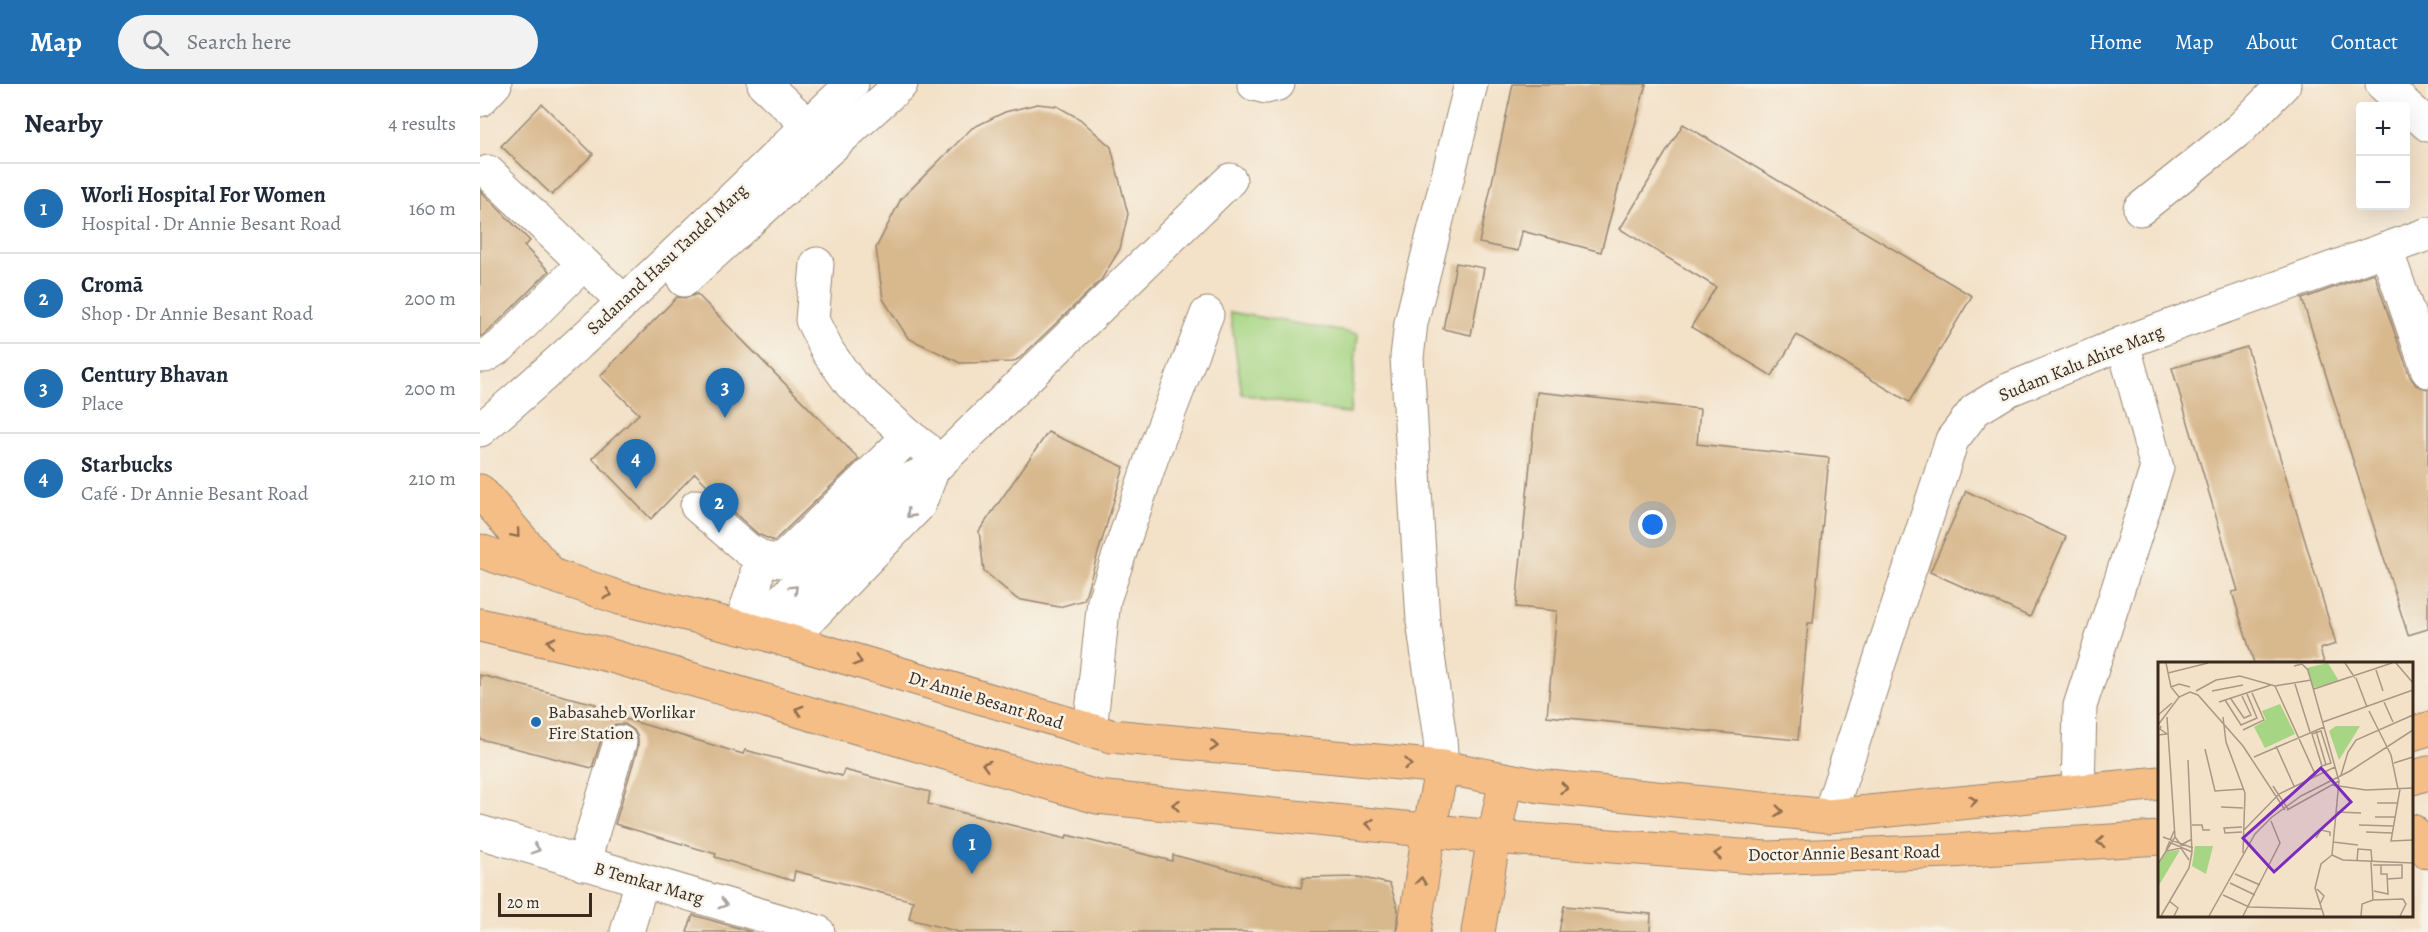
<!DOCTYPE html>
<html lang="en">
<head>
<meta charset="utf-8">
<style>
  :root { --surface:#fff; --page:#f2f2f3; --text:#1f2937; --muted:#747a83; --line:#e0e1e3; --accent:#1f6fb2 }
  body { margin:0; font-family:Alegreya,serif; background:var(--page); color:var(--text) }
  .controls { position:absolute; right:18px; top:18px; display:grid; overflow:hidden; border-radius:6px; box-shadow:0 6px 24px #0002 }
  .controls button { width:54px; height:54px; display:grid; place-items:center; padding:0; border:0; border-bottom:2px solid var(--line); background:var(--surface); color:var(--text); font:30px sans-serif }
  .scale { position:absolute; left:18px; bottom:15px; width:94px; box-sizing:border-box; padding-left:6px; border:3px solid #3b2a1e; border-top:0; font-size:16px; line-height:21px; white-space:nowrap; color:#3b2a1e; -webkit-text-stroke:4px #f7f3e8; paint-order:stroke }
  .you { position:absolute; left:1173px; top:441px; width:21px; height:21px; margin:-15px; border:4px solid #fff; border-radius:50%; background:#1a73e8; box-shadow:0 0 0 9px #1a73e833 }
  .badge { display:grid; place-items:center; width:39px; height:39px; border-radius:50%; background:var(--accent); color:#fff; font-size:20px; font-weight:700 }
  .pin { position:absolute; translate:-50% -50px; filter:drop-shadow(0 2px 3px #0008) }
  .pin::after { content:''; position:absolute; top:32px; width:21px; height:18px; background:inherit; clip-path:polygon(0 0,100% 0,50% 100%) }
  .list { margin:0; padding:0; list-style:none }
  h2 { display:flex; justify-content:space-between; align-items:center; height:78px; margin:0; padding:0 24px; font-size:26px }
  h2 small { font-size:20px; font-weight:400; color:var(--muted) }
  .list li { display:grid; grid-template-columns:39px 1fr auto; gap:18px; align-items:center; box-sizing:border-box; height:90px; padding:0 24px; border-top:2px solid var(--line) }
  .list b { display:block; font-size:22px; white-space:nowrap }
  .list p { margin:0; font-size:20px; white-space:nowrap; color:var(--muted) }
  .list em { font-size:20px; font-style:normal; color:var(--muted) }
  .icon { flex:none; width:33px; height:33px; fill:none; stroke:currentColor; stroke-width:2; stroke-linecap:round; stroke-linejoin:round }
  .map { position:relative; flex:none; width:1948px; height:848px; overflow:hidden }
  header { display:flex; align-items:center; gap:36px; box-sizing:border-box; height:84px; padding:0 30px; background:var(--accent); color:#fff }
  header strong { font-size:28px }
  nav { display:flex; gap:33px; margin-inline-start:auto; font-size:21px }
  .search { width:420px; height:54px; background:var(--page); display:flex; align-items:center; gap:15px; box-sizing:border-box; padding:0 21px; border-radius:33px; color:var(--muted); font-size:22px }
  main { display:flex }
  aside { flex:1; background:var(--surface) }
  .map>svg:first-child { display:block }
  .green { fill:#a6d583; stroke:#708050; stroke-width:1.5 }
  .building { fill:#d8b88d }
  .lines { fill:none; stroke-linecap:round; stroke-linejoin:round }
  .minor-casing { stroke:#978673; stroke-width:35 }
  .major-casing { stroke:#978673; stroke-width:35 }
  .minor { stroke:#fff; stroke-width:33 }
  .major { stroke:#f6be87; stroke-width:33 }
  .oneway { stroke:#a79f9a }
  .oneway2 { stroke:#8f6d4d }
  .poi-dot { fill:#1f6fb2; stroke:#f7f3e8; stroke-width:2 }
  .labels { text-anchor:middle; dominant-baseline:central; stroke-width:5; stroke-linejoin:round; paint-order:stroke }
  .street-label { font-size:18px; fill:#3b2a1e; stroke:#f7f3e8 }
  .poi-label { font-size:18px; fill:#3b2a1e; stroke:#f7f3e8; text-anchor:start }
  .inset-road { fill:none; stroke:#a99884; stroke-width:1.5 }
  .view { fill:#7b2cbf; fill-opacity:0.15; stroke:#7b2cbf; stroke-width:3 }
  .inset-edge { fill:none; stroke:#3b2a1e; stroke-width:3 }
</style>
</head>
<body>
<header>
<strong>Map</strong>
<div class="search"><svg class="icon" aria-label="search" viewBox="0 0 24 24"><circle cx="10" cy="10" r="6"/><path d="M15 15l6 6"/></svg>Search here</div>
<nav><a>Home</a><a>Map</a><a>About</a><a>Contact</a></nav>
</header>
<main>
<aside>
<h2>Nearby<small>4 results</small></h2>
<ul class="list">
<li><span class="badge">1</span><div><b>Worli Hospital For Women</b><p>Hospital · Dr Annie Besant Road</p></div><em>160 m</em></li>
<li><span class="badge">2</span><div><b>Cromā</b><p>Shop · Dr Annie Besant Road</p></div><em>200 m</em></li>
<li><span class="badge">3</span><div><b>Century Bhavan</b><p>Place</p></div><em>200 m</em></li>
<li><span class="badge">4</span><div><b>Starbucks</b><p>Café · Dr Annie Besant Road</p></div><em>210 m</em></li>
</ul>
</aside>
<div class="map">
<svg width="1948" height="848" viewBox="0 0 1948 848">
  <rect width="100%" height="100%" fill="#f7f3e8"/>
  <filter id="ink" filterUnits="userSpaceOnUse"><feTurbulence type="fractalNoise" baseFrequency=".0167" numOctaves="2"/><feDisplacementMap in="SourceGraphic" scale="12" xChannelSelector="R" yChannelSelector="G"/><feConvolveMatrix kernelMatrix="1 2 1 2 8 2 1 2 1" color-interpolation-filters="sRGB"/></filter>
  <filter id="wash" filterUnits="userSpaceOnUse"><feTurbulence type="fractalNoise" baseFrequency=".008" numOctaves="4" result="noise"/><feDisplacementMap in="SourceGraphic" scale="24" xChannelSelector="R" yChannelSelector="G"/><feGaussianBlur stdDeviation="1.35" result="paint"/><feColorMatrix in="noise" values="0 0 0 0 0 0 0 0 0 0 0 0 0 0 0 0 0 1.4 0 .05"/><feComposite in="paint" operator="in"/></filter>
  <g filter="url(#wash)">
    <rect width="100%" height="100%" fill="#f3e1c8"/>
    <!-- green -->
    <polygon class="green" points="750,228 878,250 870,330 762,310"/>
    <g id="blocks">
      <!-- building -->
      <g class="building">
        <polygon points="1033,0 1166,0 1121,168 1042,147 1038,167 999,159"/>
        <polygon points="62,20 113,70 72,111 21,62"/>
        <polygon points="557,20 577,22 600,35 631,63 648,130 640,165 621,196 540,274 533,278 480,279 428,254 403,215 396,164 421,115 492,44 525,28"/>
        <polygon points="1203,40 1492,212 1429,318 1317,251 1292,292 1211,243 1236,203 1140,145"/>
        <polygon points="0,106 50,157 44,162 69,187 9,247 0,253"/>
        <polygon points="976,179 1004,184 991,251 963,245"/>
        <polygon points="1894,189 1930,293 1936,301 1948,305 1948,545 1928,551 1822,215"/>
        <polygon points="217,210 379,375 294,457 278,450 261,435 215,389 171,435 112,374 159,330 120,292 197,213 207,214"/>
        <polygon points="1767,263 1856,560 1840,565 1844,579 1774,579 1752,508 1758,507 1692,284"/>
        <polygon points="1057,308 1220,325 1217,360 1349,374 1333,539 1328,539 1318,656 1067,632 1077,527 1036,523"/>
        <polygon points="568,348 644,383 604,516 579,523 537,515 504,487 499,447"/>
        <polygon points="1486,407 1586,453 1550,533 1450,488"/>
        <polygon points="0,591 116,620 115,626 263,670 265,666 362,692 364,686 450,708 448,720 586,755 587,751 692,777 693,771 821,804 823,794 879,793 910,800 918,825 916,848 479,848 429,835 433,817 315,787 313,797 235,773 236,770 135,740 158,663 158,654 154,646 145,640 136,640 128,644 122,653 112,684 0,655"/>
        <polygon points="1084,822 1171,830 1170,848 1079,848"/>
        <polygon points="213,831 272,848 207,848"/>
      </g>
    </g>
  </g>
  <g filter="url(#ink)">
    <use href="#blocks" fill-opacity="0" stroke="#978673" stroke-width="1.5"/>
    <g class="lines">
      <!-- minor casing -->
      <g class="minor-casing">
        <g id="minor">
          <polyline points="284,0 328,41"/>
          <polyline points="774,0 786,3 798,0"/>
          <polyline points="1902,0 1948,41"/>
          <polyline points="0,16 15,0"/>
          <polyline points="8,88 143,217"/>
          <polyline points="1660,125 1761,44 1804,0"/>
          <polyline points="1906,165 1948,287"/>
          <polyline points="337,180 332,236 348,268 371,300 429,352 445,364"/>
          <polyline points="204,196 421,0"/>
          <polyline points="0,272 5,272 21,262 103,180"/>
          <path d="M0,346C130,237 249,116 372,0"/>
          <polyline points="453,385 750,96"/>
          <polyline points="217,422 267,465 284,475 301,477 429,352"/>
          <polyline points="260,543 276,497 277,487"/>
          <polyline points="272,546 417,401 453,385 439,421 308,557"/>
          <polyline points="610,647 624,516 673,370 727,230"/>
          <polyline points="962,683 960,655 943,537 927,273 931,239 991,0"/>
          <polyline points="1598,708 1600,622 1677,384 1643,259"/>
          <polyline points="1349,732 1472,356 1495,326 1528,306 1643,259 1948,150"/>
          <polyline points="0,748 338,848"/>
          <polyline points="103,780 140,658"/>
          <polyline points="147,848 162,797"/>
        </g>
      </g>
      <!-- major casing -->
      <g class="major-casing">
        <g id="major">
          <polyline points="0,407 72,491"/>
          <polyline points="0,467 140,514 272,546 631,652 962,683 1060,702 1349,732 1680,699"/>
          <polyline points="0,541 128,571 617,713 1014,753 1287,774 1470,767 1680,754"/>
          <polyline points="1932,650 1948,645"/>
          <polyline points="1932,694 1948,689"/>
          <polyline points="1932,747 1948,768"/>
          <polyline points="934,848 949,746 962,683"/>
          <polyline points="998,848 1014,753 1026,696"/>
        </g>
      </g>
      <!-- minor -->
      <use href="#minor" class="minor"/>
      <!-- major -->
      <use href="#major" class="major"/>
    </g>
    <!-- one-way arrows -->
    <defs><path id="oneway-chevron" d="M-2-3.5L2.5 0L-2 3.5" fill="none" stroke-width="1.6" stroke-linecap="round" stroke-linejoin="round" transform="scale(1.5)"/></defs>
    <g class="oneway">
      <use href="#oneway-chevron" transform="translate(430 430) rotate(134)"/>
      <use href="#oneway-chevron" transform="translate(314 505) rotate(-45)"/>
      <use href="#oneway-chevron" transform="translate(56 765) rotate(17)"/>
      <use href="#oneway-chevron" transform="translate(243 820) rotate(16)"/>
    </g>
    <g class="oneway2">
      <use href="#oneway-chevron" transform="translate(36 450) rotate(49)"/>
      <use href="#oneway-chevron" transform="translate(128 510) rotate(18)"/>
      <use href="#oneway-chevron" transform="translate(71 558) rotate(-167)"/>
      <use href="#oneway-chevron" transform="translate(378 577) rotate(17)"/>
      <use href="#oneway-chevron" transform="translate(319 626) rotate(-164)"/>
      <use href="#oneway-chevron" transform="translate(734 662) rotate(5)"/>
      <use href="#oneway-chevron" transform="translate(928 680) rotate(5)"/>
      <use href="#oneway-chevron" transform="translate(506 681) rotate(-164)"/>
      <use href="#oneway-chevron" transform="translate(1084 704) rotate(6)"/>
      <use href="#oneway-chevron" transform="translate(1493 717) rotate(-6)"/>
      <use href="#oneway-chevron" transform="translate(696 721) rotate(-174)"/>
      <use href="#oneway-chevron" transform="translate(1299 727) rotate(6)"/>
      <use href="#oneway-chevron" transform="translate(890 740) rotate(-174)"/>
      <use href="#oneway-chevron" transform="translate(1621 758) rotate(177)"/>
      <use href="#oneway-chevron" transform="translate(1238 770) rotate(-175)"/>
      <use href="#oneway-chevron" transform="translate(941 797) rotate(-82)"/>
    </g>
  </g>
  <!-- markers -->
  <circle class="poi-dot" cx="56" cy="638" r="6"/>
  <g class="labels">
    <!-- street labels -->
    <g class="street-label">
      <text transform="translate(187 175) rotate(-43)">Sadanand Hasu Tandel Marg</text>
      <text transform="translate(1601 279) rotate(-22)">Sudam Kalu Ahire Marg</text>
      <text transform="translate(506 616) rotate(17)">Dr Annie Besant Road</text>
      <text transform="translate(1364 769) rotate(-1)">Doctor Annie Besant Road</text>
      <text transform="translate(169 799) rotate(16)">B Temkar Marg</text>
    </g>
    <!-- poi labels -->
    <g class="poi-label">
      <text x="68" y="628">Babasaheb Worlikar<tspan x="68" dy="21">Fire Station</tspan></text>
    </g>
  </g>
  <!-- overview -->
  <g transform="translate(1678 578)">
    <rect width="255" height="255" fill="#f3e1c8"/>
    <path d="M170,1L181,19L155,26L148,6ZM122,42L137,72L107,86L96,65L108,58L104,49ZM178,64H202L181,98L171,69ZM37,184H55L48,212L34,204ZM22,188L0,225V204L8,190Z" fill="#a6d583"/>
    <path class="inset-road" d="M8,1L13,25L21,35M187,1L197,16M238,1L255,21M136,4L144,2L150,8L181,119L174,193M218,8L225,29M10,11L50,1M198,16L209,45M137,22L152,70M117,24L158,114M13,25L21,22L32,25M156,27L234,1M38,29L58,18L82,14L117,24L153,18M54,29L85,23M73,37L86,56L93,53L84,34M67,38L83,63L99,56L89,32M61,40L113,23M226,40L235,60M211,49L233,93L240,127M0,53L14,41M65,55L68,80L87,131L85,191M165,60L255,28M0,63L21,35L32,30L40,33L85,84L127,148M85,68L106,58L94,31M158,69L168,103M163,69L173,101L164,104L154,72ZM0,73L9,72L2,67L3,64M118,84L136,124M47,87L57,129L85,127M96,95L166,65M236,101L255,95M183,113L190,90L198,78L255,53M174,123L208,128L255,126M115,124L130,147M242,127L233,179L255,178M219,141H240M63,145L85,146M129,148L181,119M179,150L203,151M217,155H237M34,163H44L45,168H52M201,163L235,164M86,168L121,132L177,105M84,170L67,171L66,166L84,165M208,170L234,171M5,175L35,186M17,175L23,183L34,177M158,176L163,168L172,170V174M11,180L34,190M175,180L200,183M8,188L16,169M9,189L23,186L31,198M174,193L185,198L255,201M199,199L200,187L213,188L214,200M213,200L215,238L245,237L248,242L242,254M0,202L17,175L9,55M215,203H244V216L229,217M77,212L102,223M72,221L97,233M159,227L166,234L162,242M216,229L230,232L229,212H223V203M65,233L91,245L164,247M11,239L20,246L16,254M3,254L31,206L34,190L30,98M51,254L97,172L114,155L143,134L192,109L255,68M85,254L122,181L113,159M166,254L157,226L163,202L174,193M203,254L204,242L215,238"/>
    <path class="view" d="M163,106L193,140L116,210L85,176Z"/>
    <rect width="255" height="255" class="inset-edge"/>
  </g>
</svg>
<div class="controls">
<button>+</button>
<button>−</button>
</div>
<div class="scale">20 m</div>
<div class="you"></div>
<div class="pin badge" style="left:492px;top:790px">1</div>
<div class="pin badge" style="left:239px;top:449px">2</div>
<div class="pin badge" style="left:245px;top:334px">3</div>
<div class="pin badge" style="left:156px;top:405px">4</div>
</div>
</main>
</body>
</html>
